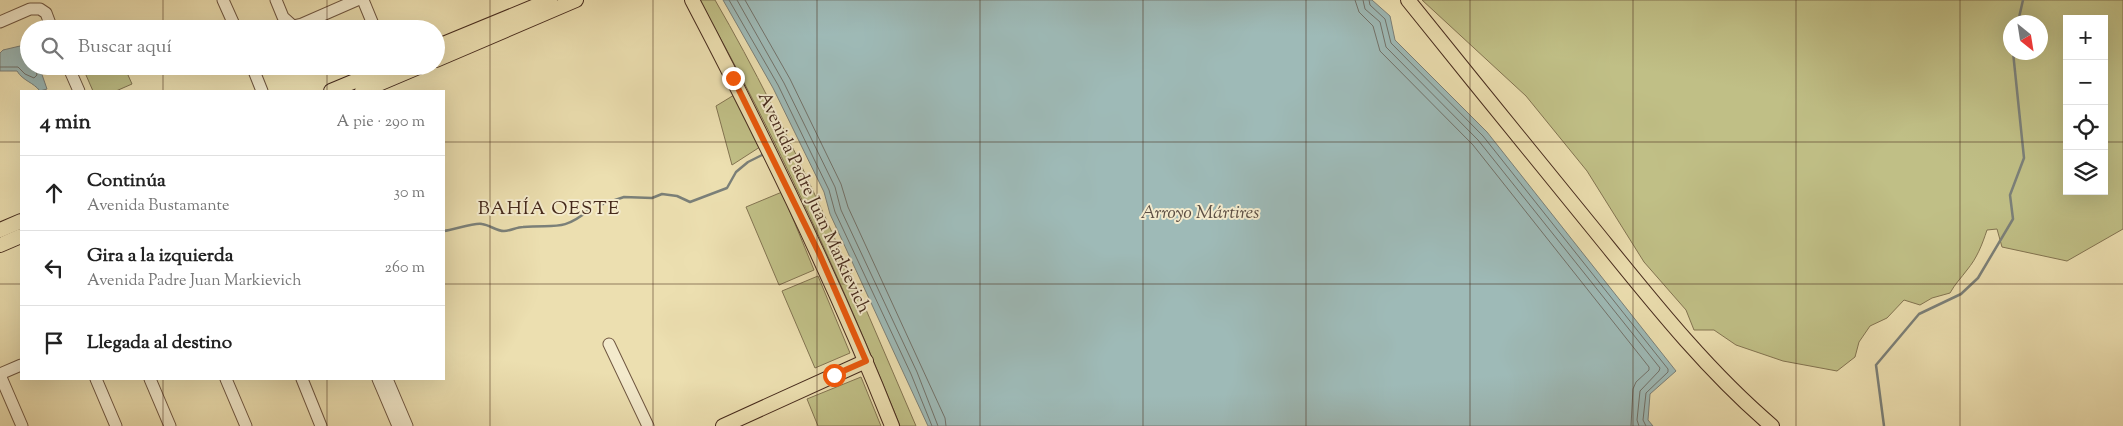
<!DOCTYPE html>
<html lang="es">
<head>
<meta charset="utf-8">
<style>
  :root { --surface:#fff; --page:#f2f2f2; --text:#222; --muted:#767676; --line:#e0e0e0 }
  body { margin:0; font-family:"Sorts Mill Goudy",serif; background:var(--page); color:var(--text) }
  .controls { position:absolute; right:15px; top:15px; display:grid; overflow:hidden; border-radius:0px; box-shadow:0 5px 20px #0002 }
  .controls button { width:45px; height:45px; display:grid; place-items:center; padding:0; border:0; border-bottom:1px solid var(--line); background:var(--surface); color:var(--text); font:25px sans-serif }
  .compass { position:absolute; left:2003px; top:15px; width:45px; height:45px; border-radius:50%; background:var(--surface); box-shadow:0 5px 20px #0002; rotate:150deg }
  .stop { position:absolute; width:15px; height:15px; margin:-11px; border:4px solid #ea580c; border-radius:50%; background:#fff }
  .stop.end { background:#ea580c; border-color:#fff; box-shadow:0 1px 5px #0008 }
  .list { margin:0; padding:0; list-style:none }
  h2 { display:flex; justify-content:space-between; align-items:center; height:65px; margin:0; padding:0 20px; font-size:21px }
  h2 small { font-size:16px; font-weight:400; color:var(--muted) }
  .list li { display:grid; grid-template-columns:32px 1fr auto; gap:15px; align-items:center; box-sizing:border-box; height:75px; padding:0 20px; border-top:1px solid var(--line) }
  .list b { display:block; font-size:19px; white-space:nowrap }
  .list p { margin:0; font-size:16px; white-space:nowrap; color:var(--muted) }
  .list em { font-size:16px; font-style:normal; color:var(--muted) }
  .icon { flex:none; width:28px; height:28px; fill:none; stroke:currentColor; stroke-width:2; stroke-linecap:round; stroke-linejoin:round }
  .map { position:relative; flex:none; width:2123px; height:426px; overflow:hidden }
  .search { position:absolute; background:var(--surface); box-shadow:0 5px 20px #0002; left:20px; top:20px; width:425px; height:55px; display:flex; align-items:center; gap:12px; box-sizing:border-box; padding:0 18px; border-radius:28px; color:var(--muted); font-size:19px }
  .panel { position:absolute; background:var(--surface); box-shadow:0 5px 20px #0002; left:20px; top:90px; width:425px; height:290px; border-radius:0px }
  .map>svg:first-child { display:block }
  .green { fill:#c0bf86; stroke:#837451; fill-rule:evenodd }
  .water { fill:#9ebab7; stroke:#7b8079 }
  .lines { fill:none; stroke-linecap:round; stroke-linejoin:round }
  .shore { stroke:#72726a; stroke-width:1 }
  .stream { stroke:#7b8079; stroke-width:2.5 }
  .minor-casing { stroke:#705741; stroke-width:13 }
  .major-casing { stroke:#462a1c; stroke-width:16 }
  .minor { stroke:#f3eacc; stroke-width:11 }
  .major { stroke:#ecdfb0; stroke-width:14 }
  .route { stroke:#ea580c; stroke-width:6 }
  .grid { fill:none; stroke:#462a1c; stroke-width:1; stroke-opacity:0.55 }
  .labels { text-anchor:middle; dominant-baseline:central; stroke-width:4; stroke-linejoin:round; paint-order:stroke }
  .street-label { font-size:18px; fill:#462a1c; stroke:#f3eacc }
  .neighbourhood-label { font-size:19px; letter-spacing:1px; fill:#462a1c; stroke:#f3eacc }
  .water-label { font-size:19px; font-style:italic; fill:#5c4e43; stroke:#f3eacc }
</style>
</head>
<body>
<div class="map">
<svg width="2123" height="426" viewBox="0 0 2123 426">
  <rect width="100%" height="100%" fill="#ecdfb0"/>
  <filter id="stains"><feTurbulence type="fractalNoise" baseFrequency=".004" numOctaves="4"/><feColorMatrix values="0 0 0 0 .2 0 0 0 0 .09 0 0 0 0 .02 0 0 0 .5 -.17"/></filter>
  <radialGradient id="worn" r=".72"><stop offset=".6" stop-color="#630" stop-opacity="0"/><stop offset="1" stop-color="#630" stop-opacity=".3"/></radialGradient>
  <!-- green -->
  <g class="green">
    <path d="M699,0H715C794,136 854,282 916,426H900C841,280 777,137 699,0Z"/>
    <path d="M1422,0H2123V229L2067,261L2002,247L1997,229L1987,230C1982,245 1977,258 1967,270C1961,278 1955,284 1950,293L1932,298L1920,305L1904,300L1887,318L1870,326L1859,342L1855,357L1837,371L1783,361L1736,345L1714,330H1694L1686,310L1644,262L1587,171L1526,96ZM2067,19H2104V191H2067ZM2010,22H2040V52H2010Z"/>
    <polygon points="82,66 124,66 132,84 116,91 93,91"/>
    <polygon points="739,92 763,145 732,165 716,106"/>
    <polygon points="782,192 814,270 779,285 746,207"/>
    <polygon points="818,276 850,353 815,368 782,291"/>
    <polygon points="861,377 881,426 818,426 807,399"/>
  </g>
  <!-- water -->
  <g class="water">
    <polygon points="723,0 1372,0 1390,16 1395,40 1487,132 1676,371 1650,394 1648,420 1653,426 928,426 830,214 824,192 773,88"/>
    <path d="M20,46L29,50V66H39L47,89L40,91C33,82 23,81 17,71H0V53L3,50Z"/>
  </g>
  <g class="lines">
    <!-- shore -->
    <g class="shore">
      <polyline points="729,0 778,85 829,190 835,212 911,374 932,426"/>
      <polyline points="737,0 784,83 835,187 841,210 917,372 938,426"/>
      <polyline points="745,0 790,79 841,184 848,207 945,418 946,426"/>
      <polyline points="1355,0 1359,12 1373,26 1380,51 1473,145 1649,367 1649,370 1636,382 1633,389 1631,426"/>
      <polyline points="1363,0 1365,9 1380,22 1386,47 1478,140 1660,368 1659,371 1640,391 1637,420 1639,426"/>
      <polyline points="1369,0 1370,5 1385,19 1391,43 1483,136 1668,369 1668,372 1646,393 1643,420 1646,426"/>
      <polyline points="0,67 18,67 25,74 34,78 37,75 35,66"/>
    </g>
    <!-- stream -->
    <g class="stream">
      <polyline points="2018,22 2023,0"/>
      <polyline points="600,205 624,197 652,198 662,194 677,196 690,202 727,188 736,172 748,162 762,155"/>
      <path d="M444,231C453,230 476,222 482,224C490,225 496,231 504,231C510,231 517,227 523,227C555,224 562,232 589,210"/>
      <polyline points="1884,426 1876,365 1919,314 1961,294 1978,278 2013,219 2010,195 2024,158 2013,52"/>
    </g>
    <!-- minor casing -->
    <g class="minor-casing">
      <g id="minor">
        <polyline points="223,0 236,29"/>
        <polyline points="276,0 283,17 293,26 302,24 357,0"/>
        <polyline points="363,0 375,29"/>
        <polyline points="0,22 30,9 40,9 46,13 52,29"/>
        <polyline points="68,66 79,91"/>
        <polyline points="252,66 262,91"/>
        <polyline points="609,344 648,426"/>
        <polyline points="0,374 21,365"/>
        <polyline points="0,375 22,426"/>
        <polyline points="96,379 116,426"/>
        <polyline points="150,379 170,426"/>
        <polyline points="226,379 246,426"/>
        <polyline points="302,379 321,426"/>
        <polyline points="378,379 398,426"/>
        <polyline points="387,379 407,426"/>
      </g>
    </g>
    <!-- major casing -->
    <g class="major-casing">
      <g id="major">
        <path d="M692,0C765,139 834,280 892,426"/>
        <path d="M1408,0C1469,76 1530,151 1592,227C1648,296 1704,368 1772,426"/>
        <polyline points="436,47 550,0"/>
        <polyline points="436,60 576,0"/>
        <polyline points="331,91 391,66"/>
        <polyline points="362,91 421,66"/>
        <polyline points="0,230 21,221"/>
        <polyline points="0,245 21,236"/>
        <polyline points="723,426 866,361"/>
      </g>
    </g>
    <!-- minor -->
    <use href="#minor" class="minor"/>
    <!-- major -->
    <use href="#major" class="major"/>
  </g>
  <g class="lines">
    <!-- route -->
    <polyline class="route" points="733,78 819,253 866,361 834,375"/>
  </g>
  <!-- grid -->
  <path class="grid" d="M163,0V29M327,0V29M490,0V426M653,0V426M817,0V426M980,0V426M1143,0V426M1306,0V426M1470,0V426M1633,0V426M1796,0V426M1960,0V426M163,66V91M327,66V91M0,142H21M444,142H2067M2104,142H2123M0,284H21M444,284H2123M163,379V426M327,379V426"/>
  <g class="labels">
    <!-- street labels -->
    <g class="street-label">
      <text transform="translate(813 203) rotate(65)">Avenida Padre Juan Markievich</text>
    </g>
    <!-- neighbourhood labels -->
    <g class="neighbourhood-label">
      <text x="549" y="209">BAHÍA OESTE</text>
    </g>
    <!-- water labels -->
    <g class="water-label">
      <text x="1200" y="213">Arroyo Mártires</text>
    </g>
  </g>
  <rect width="100%" height="100%" filter="url(#stains)"/>
  <rect width="100%" height="100%" fill="url(#worn)"/>
</svg>
<div class="controls">
<button>+</button>
<button>−</button>
<button><svg class="icon" aria-label="locate" viewBox="0 0 24 24"><circle cx="12" cy="12" r="6"/><path d="M12 2v4M12 18v4M2 12h4M18 12h4"/></svg></button>
<button><svg class="icon" aria-label="layers" viewBox="0 0 24 24"><path d="M12 4l9 5-9 5-9-5zM3 14l9 5 9-5"/></svg></button>
</div>
<svg class="compass" viewBox="-18 -18 36 36"><path d="M0-13l5 13h-10z" fill="#e53935"/><path d="M0 13l5-13h-10z" fill="#767676"/></svg>
<div class="stop" style="left:834px;top:375px"></div>
<div class="stop end" style="left:733px;top:78px"></div>
<div class="search"><svg class="icon" aria-label="search" viewBox="0 0 24 24"><circle cx="10" cy="10" r="6"/><path d="M15 15l6 6"/></svg>Buscar aquí</div>
<section class="panel">
<h2>4 min<small>A pie · 290 m</small></h2>
<ul class="list">
<li><svg class="icon" aria-label="ahead" viewBox="0 0 24 24"><path d="M12 20V5M6 11l6-6 6 6"/></svg><div><b>Continúa</b><p>Avenida Bustamante</p></div><em>30 m</em></li>
<li><svg class="icon" aria-label="left" viewBox="0 0 24 24"><path d="M17 20v-9H6M10 6l-5 5 5 5"/></svg><div><b>Gira a la izquierda</b><p>Avenida Padre Juan Markievich</p></div><em>260 m</em></li>
<li><svg class="icon" aria-label="arrive" viewBox="0 0 24 24"><path d="M6 21V4h12l-3 4 3 4H6"/></svg><div><b>Llegada al destino</b></div></li>
</ul>
</section>
</div>
</body>
</html>
